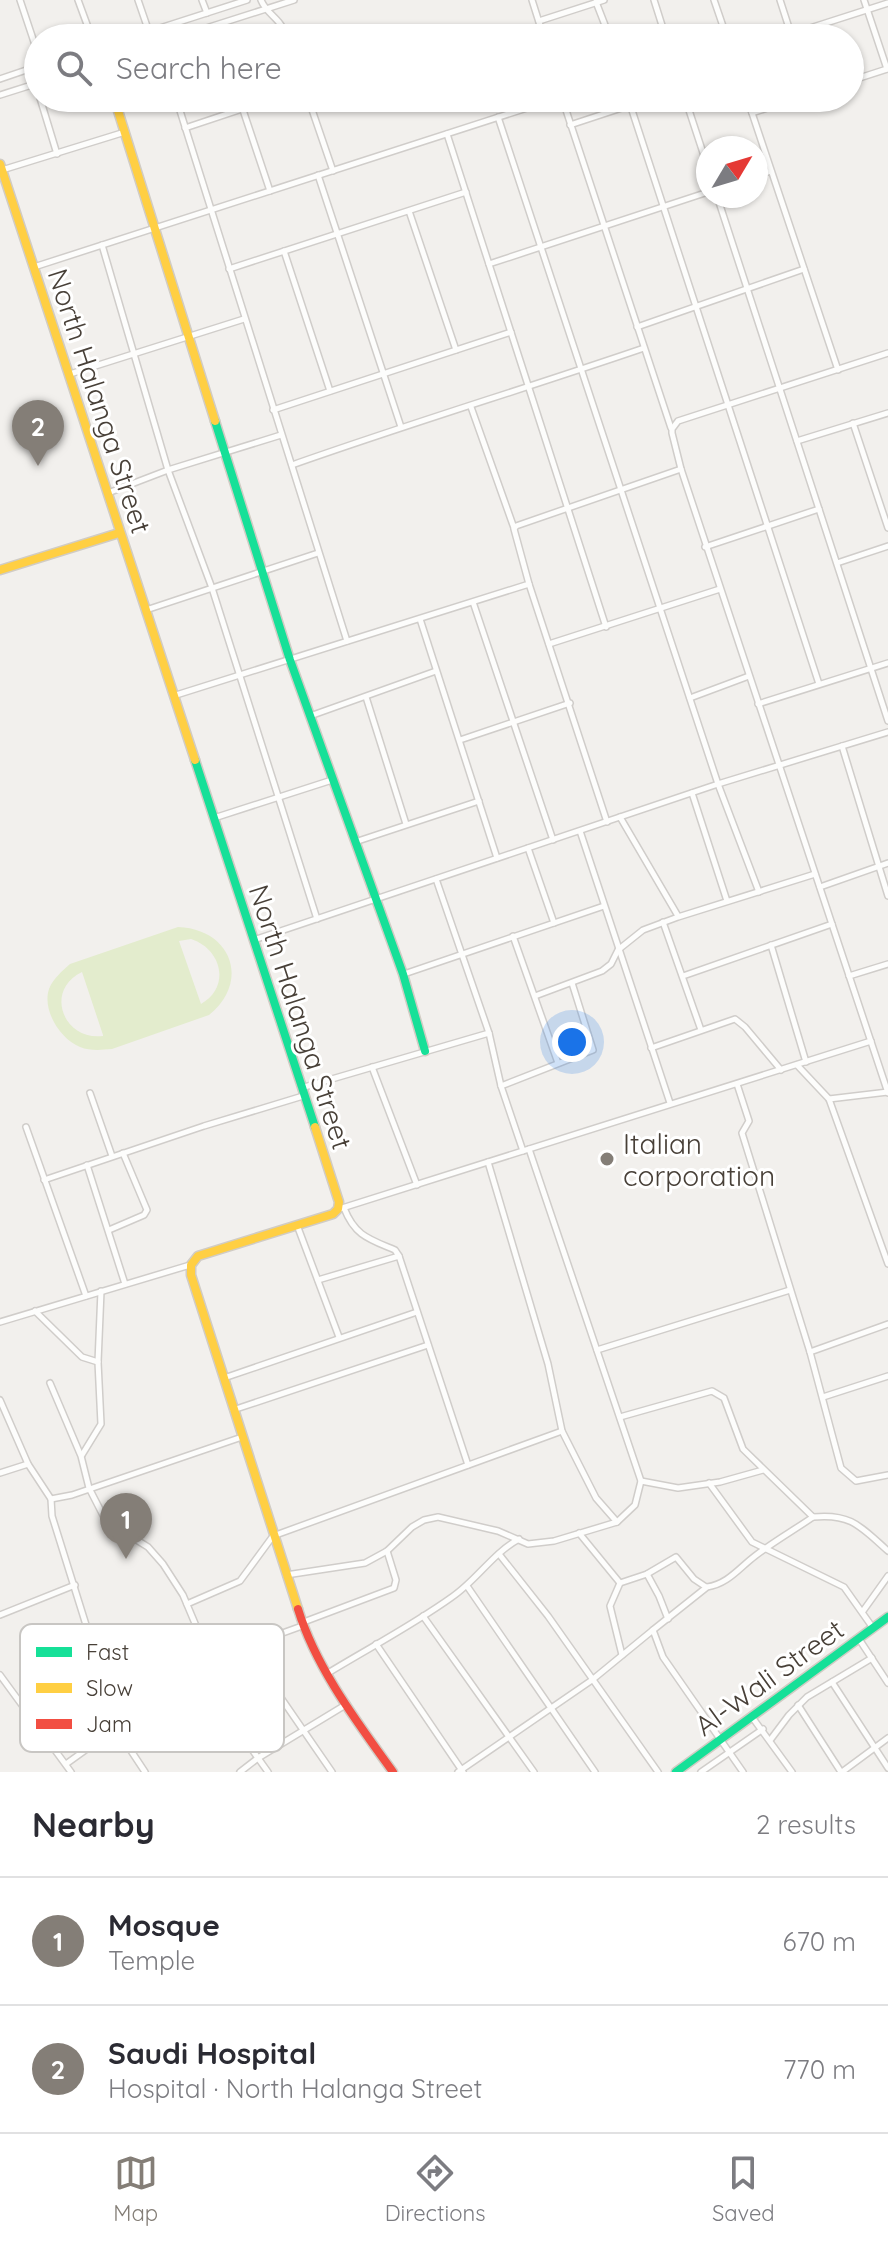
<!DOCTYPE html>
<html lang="en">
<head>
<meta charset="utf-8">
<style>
  :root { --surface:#fff; --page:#f7f7f7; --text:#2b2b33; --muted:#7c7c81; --line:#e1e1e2; --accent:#847e77 }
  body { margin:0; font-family:Quicksand,sans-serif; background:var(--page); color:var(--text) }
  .compass { position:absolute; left:696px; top:136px; width:72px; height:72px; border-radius:50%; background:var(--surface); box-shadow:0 2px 6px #0004; rotate:52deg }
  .you { position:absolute; left:572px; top:1042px; width:28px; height:28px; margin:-20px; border:6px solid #fff; border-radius:50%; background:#1a73e8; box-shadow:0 0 0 12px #1a73e833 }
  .badge { display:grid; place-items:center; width:52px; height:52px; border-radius:50%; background:var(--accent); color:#fff; font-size:26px; font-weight:700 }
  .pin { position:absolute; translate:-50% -66px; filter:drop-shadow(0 2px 4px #0008) }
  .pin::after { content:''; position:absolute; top:42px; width:28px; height:24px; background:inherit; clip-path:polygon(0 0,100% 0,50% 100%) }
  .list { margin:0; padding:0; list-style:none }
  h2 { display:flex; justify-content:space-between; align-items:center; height:104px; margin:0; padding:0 32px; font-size:34px }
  h2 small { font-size:26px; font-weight:400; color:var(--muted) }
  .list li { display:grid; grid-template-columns:52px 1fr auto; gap:24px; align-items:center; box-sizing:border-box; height:128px; padding:0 32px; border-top:2px solid var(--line) }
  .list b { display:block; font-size:30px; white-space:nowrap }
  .list p { margin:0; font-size:26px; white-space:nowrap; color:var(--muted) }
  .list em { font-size:26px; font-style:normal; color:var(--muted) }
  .icon { flex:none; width:44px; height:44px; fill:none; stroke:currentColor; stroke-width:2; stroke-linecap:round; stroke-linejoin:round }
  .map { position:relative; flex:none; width:888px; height:1772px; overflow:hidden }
  .search { position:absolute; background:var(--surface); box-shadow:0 2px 6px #0004; left:24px; right:24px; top:24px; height:88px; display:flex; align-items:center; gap:20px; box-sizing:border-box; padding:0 28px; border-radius:44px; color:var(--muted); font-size:30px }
  .sheet { height:360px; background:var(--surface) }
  nav { display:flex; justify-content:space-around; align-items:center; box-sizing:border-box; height:112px; border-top:2px solid var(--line); background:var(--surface); font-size:22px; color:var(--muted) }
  nav a { display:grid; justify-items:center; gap:4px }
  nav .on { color:var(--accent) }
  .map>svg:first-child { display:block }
  .pitch { fill:#e3eccd; fill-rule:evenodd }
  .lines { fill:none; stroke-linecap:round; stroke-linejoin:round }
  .street-casing { stroke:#d0cdca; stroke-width:8 }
  .fast-casing { stroke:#d1ccc4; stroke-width:11 }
  .slow-casing { stroke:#d1ccc4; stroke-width:11 }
  .jam-casing { stroke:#d1ccc4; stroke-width:11 }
  .street { stroke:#fdfdfc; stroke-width:5 }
  .fast { stroke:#16e098; stroke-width:8 }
  .slow { stroke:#ffcf43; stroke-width:8 }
  .jam { stroke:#f24e42; stroke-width:8 }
  .poi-dot { fill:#847e77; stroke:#fff; stroke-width:3 }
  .labels { text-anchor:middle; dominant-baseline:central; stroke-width:6; stroke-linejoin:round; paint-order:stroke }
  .street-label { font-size:28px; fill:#484038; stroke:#fff }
  .poi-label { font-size:28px; fill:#484038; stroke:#fff; text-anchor:start }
  .key { fill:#fff; stroke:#c8c6c3; stroke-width:2 }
  .key-label { font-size:22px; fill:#484038 }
</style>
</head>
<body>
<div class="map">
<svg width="888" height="1772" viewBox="0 0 888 1772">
  <rect width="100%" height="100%" fill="#f2f0ed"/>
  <!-- pitch -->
  <path class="pitch" d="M178,927C231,929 251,981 209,1015L112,1049C101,1050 90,1051 80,1047C60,1039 42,1010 49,989C53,979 62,971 70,964ZM191,939C222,949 231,987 201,1004L179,941ZM82,972L103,1035V1036C63,1041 44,990 82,972Z"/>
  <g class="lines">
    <!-- street casing -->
    <g class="street-casing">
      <g id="street">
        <polyline points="20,0 38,54"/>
        <polyline points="78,0 92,38"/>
        <polyline points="138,0 149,32"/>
        <polyline points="202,0 207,13"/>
        <path d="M261,0C267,15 280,17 288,38"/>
        <polyline points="532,0 544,38"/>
        <polyline points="654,0 666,38"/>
        <polyline points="714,0 727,38"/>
        <polyline points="780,0 791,34"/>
        <polyline points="864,0 887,69"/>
        <polyline points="596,2 610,38"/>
        <polyline points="539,21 604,0"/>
        <polyline points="216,27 219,38"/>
        <polyline points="129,38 247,0"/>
        <polyline points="175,38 294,0"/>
        <polyline points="779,38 888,3"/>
        <polyline points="0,79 38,66"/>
        <polyline points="850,81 887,69"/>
        <polyline points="35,83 38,92"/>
        <polyline points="0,95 38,83"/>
        <polyline points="40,98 57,154"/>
        <polyline points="176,98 347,641"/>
        <polyline points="239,98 270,191"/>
        <polyline points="308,98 333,171"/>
        <polyline points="562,98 671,428"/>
        <polyline points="628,98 819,684"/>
        <polyline points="685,98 708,168"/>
        <polyline points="747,98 838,370"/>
        <polyline points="752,113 797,98"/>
        <polyline points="498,117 718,784 759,892"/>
        <polyline points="570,125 652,98"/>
        <polyline points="185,128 275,98"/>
        <polyline points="447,134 606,627"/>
        <polyline points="2,170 125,132"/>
        <polyline points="318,175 401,427"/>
        <polyline points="756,176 771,171"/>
        <polyline points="717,196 888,721"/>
        <polyline points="409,211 456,350"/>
        <polyline points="102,245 168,470 212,588 317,919"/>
        <polyline points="284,251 330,391"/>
        <polyline points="489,264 708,192"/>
        <polyline points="34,267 558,98"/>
        <polyline points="229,269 466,192"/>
        <polyline points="637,327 804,269"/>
        <polyline points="70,374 244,319"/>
        <polyline points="471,407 514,528"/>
        <polyline points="273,410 511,332"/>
        <polyline points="853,423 888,528"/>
        <polyline points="797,441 888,413"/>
        <path d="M292,465C408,424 527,388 644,348"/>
        <polyline points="681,469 888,1093"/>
        <polyline points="108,493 168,470 281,435"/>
        <polyline points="705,547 819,509"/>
        <polyline points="837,563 888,546"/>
        <polyline points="529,584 607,822"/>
        <polyline points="473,602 553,840"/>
        <polyline points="146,610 318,553"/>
        <polyline points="420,619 497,858"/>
        <polyline points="549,644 720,589"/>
        <polyline points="173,696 529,584 514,529 516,526 681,469 672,433 672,429 678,421 888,353"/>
        <polyline points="366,697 406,824"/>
        <polyline points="690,698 749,676"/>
        <polyline points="758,704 888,663"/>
        <polyline points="310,716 436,671"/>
        <polyline points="460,740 570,703"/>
        <polyline points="842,746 888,896"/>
        <polyline points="692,793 727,901"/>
        <polyline points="620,817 678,916"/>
        <polyline points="214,818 332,780"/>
        <polyline points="580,831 670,1103"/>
        <polyline points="355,842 479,801"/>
        <polyline points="528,848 554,923"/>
        <polyline points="436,879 489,1033 501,1086 523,1151"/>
        <polyline points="820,887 888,863"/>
        <polyline points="663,922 701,1030"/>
        <polyline points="513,936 558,1063"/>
        <polyline points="254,940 718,784 888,732"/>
        <polyline points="771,945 806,1062"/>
        <polyline points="404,974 604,906"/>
        <polyline points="683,976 832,924"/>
        <polyline points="849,976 888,964"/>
        <polyline points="535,996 602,971 611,964 618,950 643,930 678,917 815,874"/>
        <polyline points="651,1048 735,1019 745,1027 781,1070"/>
        <polyline points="797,1065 829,1099 888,1264"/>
        <polyline points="372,1067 417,1185"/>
        <polyline points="737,1084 749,1121 742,1133 810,1352 841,1468 856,1481 888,1475"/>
        <polyline points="501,1086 593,1050 572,983"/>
        <polyline points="301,1088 489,1033"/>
        <polyline points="90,1093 112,1156"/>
        <polyline points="829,1099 888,1092"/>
        <polyline points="26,1127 86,1296"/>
        <polyline points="488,1162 548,1364 562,1431 596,1498 617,1522"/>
        <polyline points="87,1165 125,1284"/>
        <polyline points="44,1180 204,1126 303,1096"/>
        <path d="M344,1208C355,1236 369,1239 395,1250L399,1256L468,1465"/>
        <polyline points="339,1209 871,1041"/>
        <polyline points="297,1225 339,1337"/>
        <polyline points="109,1230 144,1215 147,1210 123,1153"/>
        <polyline points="318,1280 399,1256"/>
        <polyline points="35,1311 82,1357 98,1362"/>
        <polyline points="0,1322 190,1265"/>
        <polyline points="597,1350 790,1290"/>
        <polyline points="810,1352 888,1324"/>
        <polyline points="224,1378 417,1312"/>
        <polyline points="50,1383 81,1456 89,1488 106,1521 148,1547 163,1564 183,1595 210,1659"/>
        <polyline points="823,1397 888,1376"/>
        <polyline points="0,1400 28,1464 51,1499 52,1516 92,1644 83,1662 89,1693"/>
        <polyline points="233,1410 428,1345"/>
        <path d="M620,1417L712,1391L724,1398L743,1449L813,1517C851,1513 861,1527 888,1551"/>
        <polyline points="82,1455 101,1424 98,1362 101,1291"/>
        <polyline points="0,1473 28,1464"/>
        <polyline points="641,1481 678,1488 720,1482 763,1470"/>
        <polyline points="709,1483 752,1542 844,1587 873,1628"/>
        <polyline points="51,1499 72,1495 242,1437"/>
        <polyline points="579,1533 620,1583"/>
        <polyline points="499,1554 548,1616 658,1772"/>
        <polyline points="647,1574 659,1596 668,1619"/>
        <polyline points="286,1575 365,1563 387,1551 412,1527 424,1520 438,1517 498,1531 528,1544 554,1541 617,1522 635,1505 641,1481 529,1149"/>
        <polyline points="467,1586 595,1772"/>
        <polyline points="187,1604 240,1581 273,1536 562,1431"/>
        <polyline points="863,1611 888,1576"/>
        <polyline points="0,1615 75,1585"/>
        <polyline points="423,1616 534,1772"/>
        <polyline points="301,1623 394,1588 396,1580 387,1551"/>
        <polyline points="859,1639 888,1683"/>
        <polyline points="376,1644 463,1772"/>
        <polyline points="246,1647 332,1772"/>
        <polyline points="622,1655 610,1606 620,1583 647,1574 676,1557 694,1579 706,1587"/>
        <polyline points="193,1667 268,1772"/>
        <path d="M328,1673C369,1648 413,1625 452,1597C476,1581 493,1553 519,1539"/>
        <polyline points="0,1675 71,1772"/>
        <polyline points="832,1682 888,1768"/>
        <polyline points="102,1692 116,1728 145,1772"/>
        <polyline points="798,1705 841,1772"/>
        <polyline points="32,1717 89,1693 119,1692 302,1626"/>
        <polyline points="752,1717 792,1772"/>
        <polyline points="771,1739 789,1715 807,1697 872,1658"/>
        <polyline points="66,1764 116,1728"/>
        <polyline points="240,1772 258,1758 347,1704"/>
        <polyline points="458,1772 592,1680 653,1630"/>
        <polyline points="701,1772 763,1729"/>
        <path d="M743,1772L663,1657L653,1630L707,1587C728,1584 739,1568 755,1556C773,1542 794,1530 813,1517"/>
        <polyline points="842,1772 888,1738"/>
      </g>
    </g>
    <!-- fast casing -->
    <g class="fast-casing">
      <g id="fast">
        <polyline points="215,421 290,660 403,974 425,1051"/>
        <polyline points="195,760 315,1127"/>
        <polyline points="676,1772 888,1617"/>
      </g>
    </g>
    <!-- slow casing -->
    <g class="slow-casing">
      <g id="slow">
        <polyline points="114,98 215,421"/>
        <polyline points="0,164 195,760"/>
        <polyline points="0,570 119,533"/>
        <polyline points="298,1609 191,1275 191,1265 198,1256 333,1214 338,1209 339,1202 315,1127"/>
      </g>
    </g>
    <!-- jam casing -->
    <g class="jam-casing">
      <path id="jam" d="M298,1609C316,1668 357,1722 393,1772"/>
    </g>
    <!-- street -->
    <use href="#street" class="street"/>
    <!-- fast -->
    <use href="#fast" class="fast"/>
    <!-- slow -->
    <use href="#slow" class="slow"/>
    <!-- jam -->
    <use href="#jam" class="jam"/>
  </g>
  <!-- markers -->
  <circle class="poi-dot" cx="607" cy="1159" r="8"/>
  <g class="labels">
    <!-- street labels -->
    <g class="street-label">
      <text transform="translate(100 401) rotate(72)">North Halanga Street</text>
      <text transform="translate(301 1017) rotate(72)">North Halanga Street</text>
      <text transform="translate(769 1677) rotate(-36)">Al-Wali Street</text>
    </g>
    <!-- poi labels -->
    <g class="poi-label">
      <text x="623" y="1143">Italian<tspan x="623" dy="32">corporation</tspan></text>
    </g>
  </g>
  <!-- legend -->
  <rect x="20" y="1624" width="264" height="128" rx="12" class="key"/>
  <rect x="36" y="1647" width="36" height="10" fill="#16e098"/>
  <rect x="36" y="1683" width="36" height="10" fill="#ffcf43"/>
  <rect x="36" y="1719" width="36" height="10" fill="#f24e42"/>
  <g class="key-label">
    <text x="86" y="1660">Fast</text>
    <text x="86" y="1696">Slow</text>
    <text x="86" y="1732">Jam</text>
  </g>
</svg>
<svg class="compass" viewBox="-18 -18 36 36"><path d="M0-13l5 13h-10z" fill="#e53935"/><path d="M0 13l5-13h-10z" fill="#7c7c81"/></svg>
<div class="you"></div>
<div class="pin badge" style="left:126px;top:1559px">1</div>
<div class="pin badge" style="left:38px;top:466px">2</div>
<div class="search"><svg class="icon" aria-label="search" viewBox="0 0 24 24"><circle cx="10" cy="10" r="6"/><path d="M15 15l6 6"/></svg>Search here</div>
</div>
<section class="sheet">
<h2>Nearby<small>2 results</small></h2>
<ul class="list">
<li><span class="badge">1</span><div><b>Mosque</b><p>Temple</p></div><em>670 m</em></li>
<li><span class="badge">2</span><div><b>Saudi Hospital</b><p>Hospital · North Halanga Street</p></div><em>770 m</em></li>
</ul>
</section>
<nav>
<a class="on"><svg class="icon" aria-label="map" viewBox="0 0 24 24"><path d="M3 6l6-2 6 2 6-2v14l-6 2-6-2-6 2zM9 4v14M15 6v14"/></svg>Map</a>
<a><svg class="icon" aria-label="directions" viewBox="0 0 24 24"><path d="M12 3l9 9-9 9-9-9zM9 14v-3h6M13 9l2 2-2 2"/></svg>Directions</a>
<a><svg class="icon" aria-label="saved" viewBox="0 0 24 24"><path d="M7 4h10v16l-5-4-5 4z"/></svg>Saved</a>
</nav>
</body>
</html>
